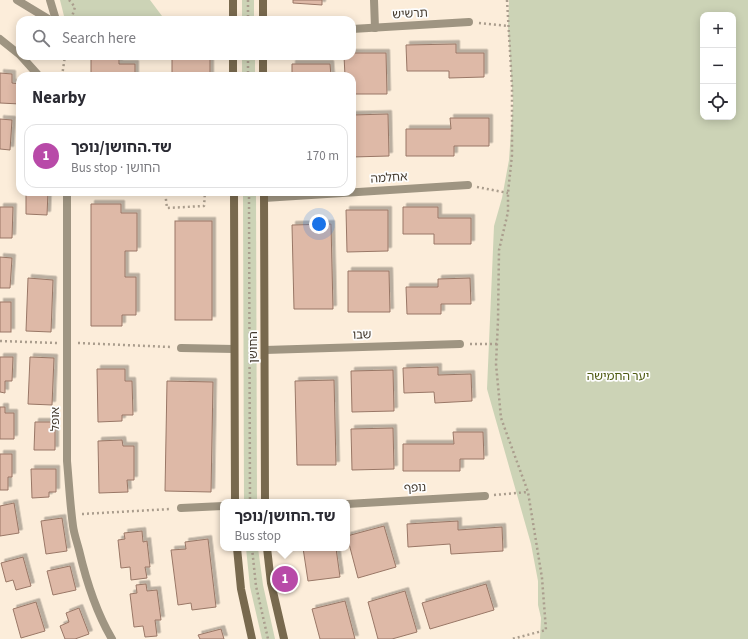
<!DOCTYPE html>
<html lang="en">
<head>
<meta charset="utf-8">
<style>
  :root { --surface:#fff; --page:#f7f7f7; --text:#2b2b33; --muted:#7c7c81; --line:#e1e1e2; --accent:#b84aa8 }
  body { margin:0; font-family:"Source Sans 3","Noto Sans Hebrew",sans-serif; background:var(--page); color:var(--text) }
  .controls { position:absolute; right:12px; top:12px; display:grid; overflow:hidden; border-radius:8px; box-shadow:0 2px 10px #0003 }
  .controls button { width:36px; height:36px; display:grid; place-items:center; padding:0; border:0; border-bottom:1px solid var(--line); background:var(--surface); color:var(--text); font:20px sans-serif }
  .you { position:absolute; left:319px; top:224px; width:14px; height:14px; margin:-10px; border:3px solid #fff; border-radius:50%; background:#1a73e8; box-shadow:0 0 0 6px #1a73e833 }
  .badge { display:grid; place-items:center; width:26px; height:26px; border-radius:50%; background:var(--accent); color:#fff; font-size:13px; font-weight:700 }
  .pin { position:absolute; translate:-50% -50%; border:2px solid #fff; box-shadow:0 1px 4px #0006 }
  .popup { position:absolute; left:220px; top:499px; width:130px; height:52px; box-sizing:border-box; display:grid; place-content:center; border-radius:8px; background:var(--surface); filter:drop-shadow(0 1px 3px #0005); font-size:13px; white-space:nowrap; color:var(--muted) }
  .popup b { font-size:15px; color:var(--text) }
  .popup::after { content:''; position:absolute; left:50%; top:100%; margin-left:-8px; border:8px solid transparent; border-top-color:var(--surface) }
  .list { margin:0; padding:0; list-style:none }
  h2 { display:flex; justify-content:space-between; align-items:center; height:52px; margin:0; padding:0 16px; font-size:17px }
  h2 small { font-size:13px; font-weight:400; color:var(--muted) }
  .list li { display:grid; grid-template-columns:26px 1fr auto; gap:12px; align-items:center; box-sizing:border-box; height:64px; margin:0 8px 8px; padding:0 8px; border:1px solid var(--line); border-radius:12px }
  .list b { display:block; font-size:15px; white-space:nowrap }
  .list p { margin:0; font-size:13px; white-space:nowrap; color:var(--muted) }
  .list em { font-size:13px; font-style:normal; color:var(--muted) }
  .icon { flex:none; width:22px; height:22px; fill:none; stroke:currentColor; stroke-width:2; stroke-linecap:round; stroke-linejoin:round }
  .map { position:relative; flex:none; width:748px; height:639px; overflow:hidden }
  .search { position:absolute; background:var(--surface); box-shadow:0 2px 10px #0003; left:16px; top:16px; width:340px; height:44px; display:flex; align-items:center; gap:10px; box-sizing:border-box; padding:0 14px; border-radius:12px; color:var(--muted); font-size:15px }
  .panel { position:absolute; background:var(--surface); box-shadow:0 2px 10px #0003; left:16px; top:72px; width:340px; height:124px; border-radius:12px }
  .map>svg:first-child { display:block }
  .green { fill:#ccd3b6; fill-rule:evenodd }
  .building { fill:#deb9a7; stroke:#976; filter:url(#shadow) }
  .lines { fill:none; stroke-linecap:round; stroke-linejoin:round }
  .path { stroke:#aa9d8d; stroke-width:2.5; stroke-dasharray:2 3; stroke-linecap:butt }
  .lane { stroke:#9f9582; stroke-width:8 }
  .street { stroke:#9f9582; stroke-width:8 }
  .secondary { stroke:#78694e; stroke-width:8 }
  .labels { text-anchor:middle; dominant-baseline:central; stroke-width:3.5; stroke-linejoin:round; paint-order:stroke }
  .street-label { font-size:12px; fill:#453b2f; stroke:#fdfdfd }
  .park-label { font-size:12px; fill:#4d590f; stroke:#fdfdfd }
</style>
</head>
<body>
<div class="map">
<svg width="748" height="639" viewBox="0 0 748 639">
  <defs>
    <filter id="shadow"><feDropShadow dx="3.5" dy="-3.5" stdDeviation="0" flood-color="#0004"/></filter>
  </defs>
  <rect width="100%" height="100%" fill="#fcedda"/>
  <!-- green -->
  <g class="green">
    <polygon points="60,0 150,0 165,20 65,20"/>
    <rect x="242" y="0" width="12" height="20"/>
    <path d="M509,0H748V639H540L541,618L538,605V581L531,544L487,389L494,226L502,198L509,160L513,103L508,27ZM703,15H733V117H703Z"/>
    <rect x="242" y="56" width="13" height="20"/>
    <polygon points="243,192 256,192 257,502 244,502"/>
    <polygon points="246,548 258,548 263,585 275,639 262,639 250,587"/>
  </g>
  <!-- building -->
  <g class="building">
    <polygon points="293,0 322,0 322,5 293,3"/>
    <polygon points="456,44 456,53 484,53 484,77 449,78 449,71 407,71 406,45"/>
    <polygon points="352,53 386,53 387,94 352,94 352,76 345,76 344,56 352,56"/>
    <polygon points="91,56 119,56 119,64 135,64 135,76 91,76"/>
    <rect x="172" y="59" width="38" height="17"/>
    <polygon points="292,64 330,64 331,76 292,76"/>
    <polygon points="0,73 12,74 12,83 20,84 20,104 0,103"/>
    <polygon points="388,114 389,156 352,157 352,115"/>
    <polygon points="450,118 489,118 489,146 454,146 454,156 406,156 406,129 451,129"/>
    <polygon points="0,119 12,120 10,150 0,149"/>
    <polygon points="26,192 48,192 47,215 26,214"/>
    <polygon points="91,204 121,204 121,213 137,213 137,251 125,251 125,277 136,277 136,315 122,315 122,326 91,326"/>
    <polygon points="0,207 13,207 12,238 0,238"/>
    <polygon points="403,207 438,207 438,218 471,218 471,244 434,244 434,234 403,234"/>
    <polygon points="346,210 388,210 388,251 347,252"/>
    <rect x="175" y="221" width="37" height="99"/>
    <polygon points="331,224 333,309 294,309 292,225"/>
    <polygon points="0,257 12,258 10,288 0,288"/>
    <polygon points="348,271 389,271 390,312 348,312"/>
    <polygon points="28,278 53,280 51,332 26,331"/>
    <polygon points="470,278 471,304 441,304 441,314 407,314 406,287 438,287 438,279"/>
    <rect x="0" y="302" width="11" height="30"/>
    <polygon points="0,357 13,357 12,381 5,381 5,393 0,392"/>
    <polygon points="30,357 54,358 52,405 28,404"/>
    <polygon points="438,367 438,375 471,374 472,401 435,403 434,392 404,393 403,368"/>
    <polygon points="97,369 125,369 125,381 132,381 133,415 122,415 122,421 98,422"/>
    <polygon points="393,370 394,411 352,412 351,371"/>
    <polygon points="334,380 336,465 297,465 295,381"/>
    <polygon points="167,381 213,382 211,492 165,491"/>
    <polygon points="0,407 5,407 5,413 14,413 14,439 0,439"/>
    <polygon points="35,422 55,422 55,450 34,450"/>
    <polygon points="393,428 394,469 352,470 351,429"/>
    <polygon points="453,432 483,432 484,459 460,459 460,471 403,471 403,444 454,444"/>
    <polygon points="122,440 123,446 134,446 134,480 127,480 128,492 99,493 98,441"/>
    <polygon points="0,454 12,454 12,477 8,477 8,490 0,490"/>
    <polygon points="31,469 56,469 56,492 49,492 49,497 32,498"/>
    <polygon points="14,503 19,533 0,536 0,506"/>
    <polygon points="62,518 67,551 46,554 41,521"/>
    <polygon points="458,521 458,530 502,527 503,551 451,554 450,544 408,547 407,524"/>
    <polygon points="384,526 396,567 358,578 347,536"/>
    <polygon points="142,531 143,542 147,541 150,567 145,567 147,578 131,580 130,567 121,568 118,540 125,539 124,533"/>
    <polygon points="208,539 216,607 192,610 191,603 178,605 171,550 186,549 185,542"/>
    <polygon points="303,548 336,548 340,577 308,581"/>
    <polygon points="23,557 31,586 16,590 13,580 6,582 1,563"/>
    <polygon points="70,566 76,590 53,595 47,571"/>
    <polygon points="146,584 147,591 157,590 161,620 155,620 157,636 145,637 143,626 134,627 130,594 137,593 136,585"/>
    <polygon points="486,584 494,610 430,629 422,603"/>
    <polygon points="405,591 417,632 392,639 378,639 368,602"/>
    <polygon points="345,601 355,639 320,639 312,609"/>
    <polygon points="36,602 45,631 21,638 13,609"/>
    <polygon points="79,608 89,634 75,639 65,639 60,626 69,622 66,613"/>
    <polygon points="221,629 224,639 200,639 198,635"/>
  </g>
  <g class="lines">
    <!-- path -->
    <g class="path">
      <polyline points="69,0 75,7 71,20"/>
      <polyline points="248,0 248,20"/>
      <polyline points="507,0 512,86 512,155 508,193 508,212 499,250 498,320 496,364 501,418 528,492 542,578 546,630 512,639"/>
      <polyline points="479,23 508,26"/>
      <polyline points="248,56 248,76"/>
      <polyline points="62,76 65,56"/>
      <polyline points="477,187 508,193"/>
      <polyline points="249,192 250,502"/>
      <polyline points="77,194 165,192 167,208 204,206 205,192"/>
      <polyline points="0,341 57,343"/>
      <polyline points="78,343 171,347"/>
      <polyline points="470,344 497,344"/>
      <polyline points="494,495 528,492"/>
      <polyline points="82,514 171,509"/>
      <polyline points="252,548 256,586 268,639"/>
    </g>
    <!-- lane -->
    <g class="lane">
      <polyline points="17,0 50,20"/>
      <polyline points="50,0 56,20"/>
      <polyline points="374,0 375,28"/>
    </g>
    <!-- street -->
    <g class="street">
      <polyline points="352,29 469,22"/>
      <polyline points="0,39 20,55"/>
      <polyline points="21,56 39,76"/>
      <path d="M67,192V461C69,483 70,504 73,526C74,534 77,542 79,550C86,580 96,612 112,639"/>
      <polyline points="264,198 468,185"/>
      <polyline points="181,348 234,349"/>
      <polyline points="265,350 460,344"/>
      <polyline points="347,504 485,496"/>
      <polyline points="181,508 223,506"/>
    </g>
    <!-- secondary -->
    <g class="secondary">
      <polyline points="233,0 233,20"/>
      <polyline points="263,0 263,20"/>
      <polyline points="233,56 233,76"/>
      <polyline points="263,56 263,76"/>
      <polyline points="234,192 235,502"/>
      <polyline points="264,192 265,502"/>
      <polyline points="237,548 241,589 252,639"/>
      <polyline points="267,548 271,583 284,639"/>
    </g>
  </g>
  <g class="labels">
    <!-- street labels -->
    <g class="street-label">
      <text transform="translate(410 14) rotate(-3)">תרשיש</text>
      <text transform="translate(389 178) rotate(-4)">אחלמה</text>
      <text transform="translate(362 335) rotate(-2)">שבו</text>
      <text transform="translate(253 347) rotate(-90)">החושן</text>
      <text transform="translate(55 419) rotate(-90)">אופל</text>
      <text transform="translate(415 488) rotate(-3)">נופף</text>
    </g>
    <!-- park labels -->
    <g class="park-label">
      <text x="618" y="376">יער החמישה</text>
    </g>
  </g>
</svg>
<div class="controls">
<button>+</button>
<button>−</button>
<button><svg class="icon" aria-label="locate" viewBox="0 0 24 24"><circle cx="12" cy="12" r="6"/><path d="M12 2v4M12 18v4M2 12h4M18 12h4"/></svg></button>
</div>
<div class="you"></div>
<div class="pin badge" style="left:285px;top:579px">1</div>
<div class="popup"><b>שד.החושן/נופך</b>Bus stop</div>
<div class="search"><svg class="icon" aria-label="search" viewBox="0 0 24 24"><circle cx="10" cy="10" r="6"/><path d="M15 15l6 6"/></svg>Search here</div>
<section class="panel">
<h2>Nearby<small></small></h2>
<ul class="list">
<li><span class="badge">1</span><div><b>שד.החושן/נופך</b><p>Bus stop · החושן</p></div><em>170 m</em></li>
</ul>
</section>
</div>
</body>
</html>
